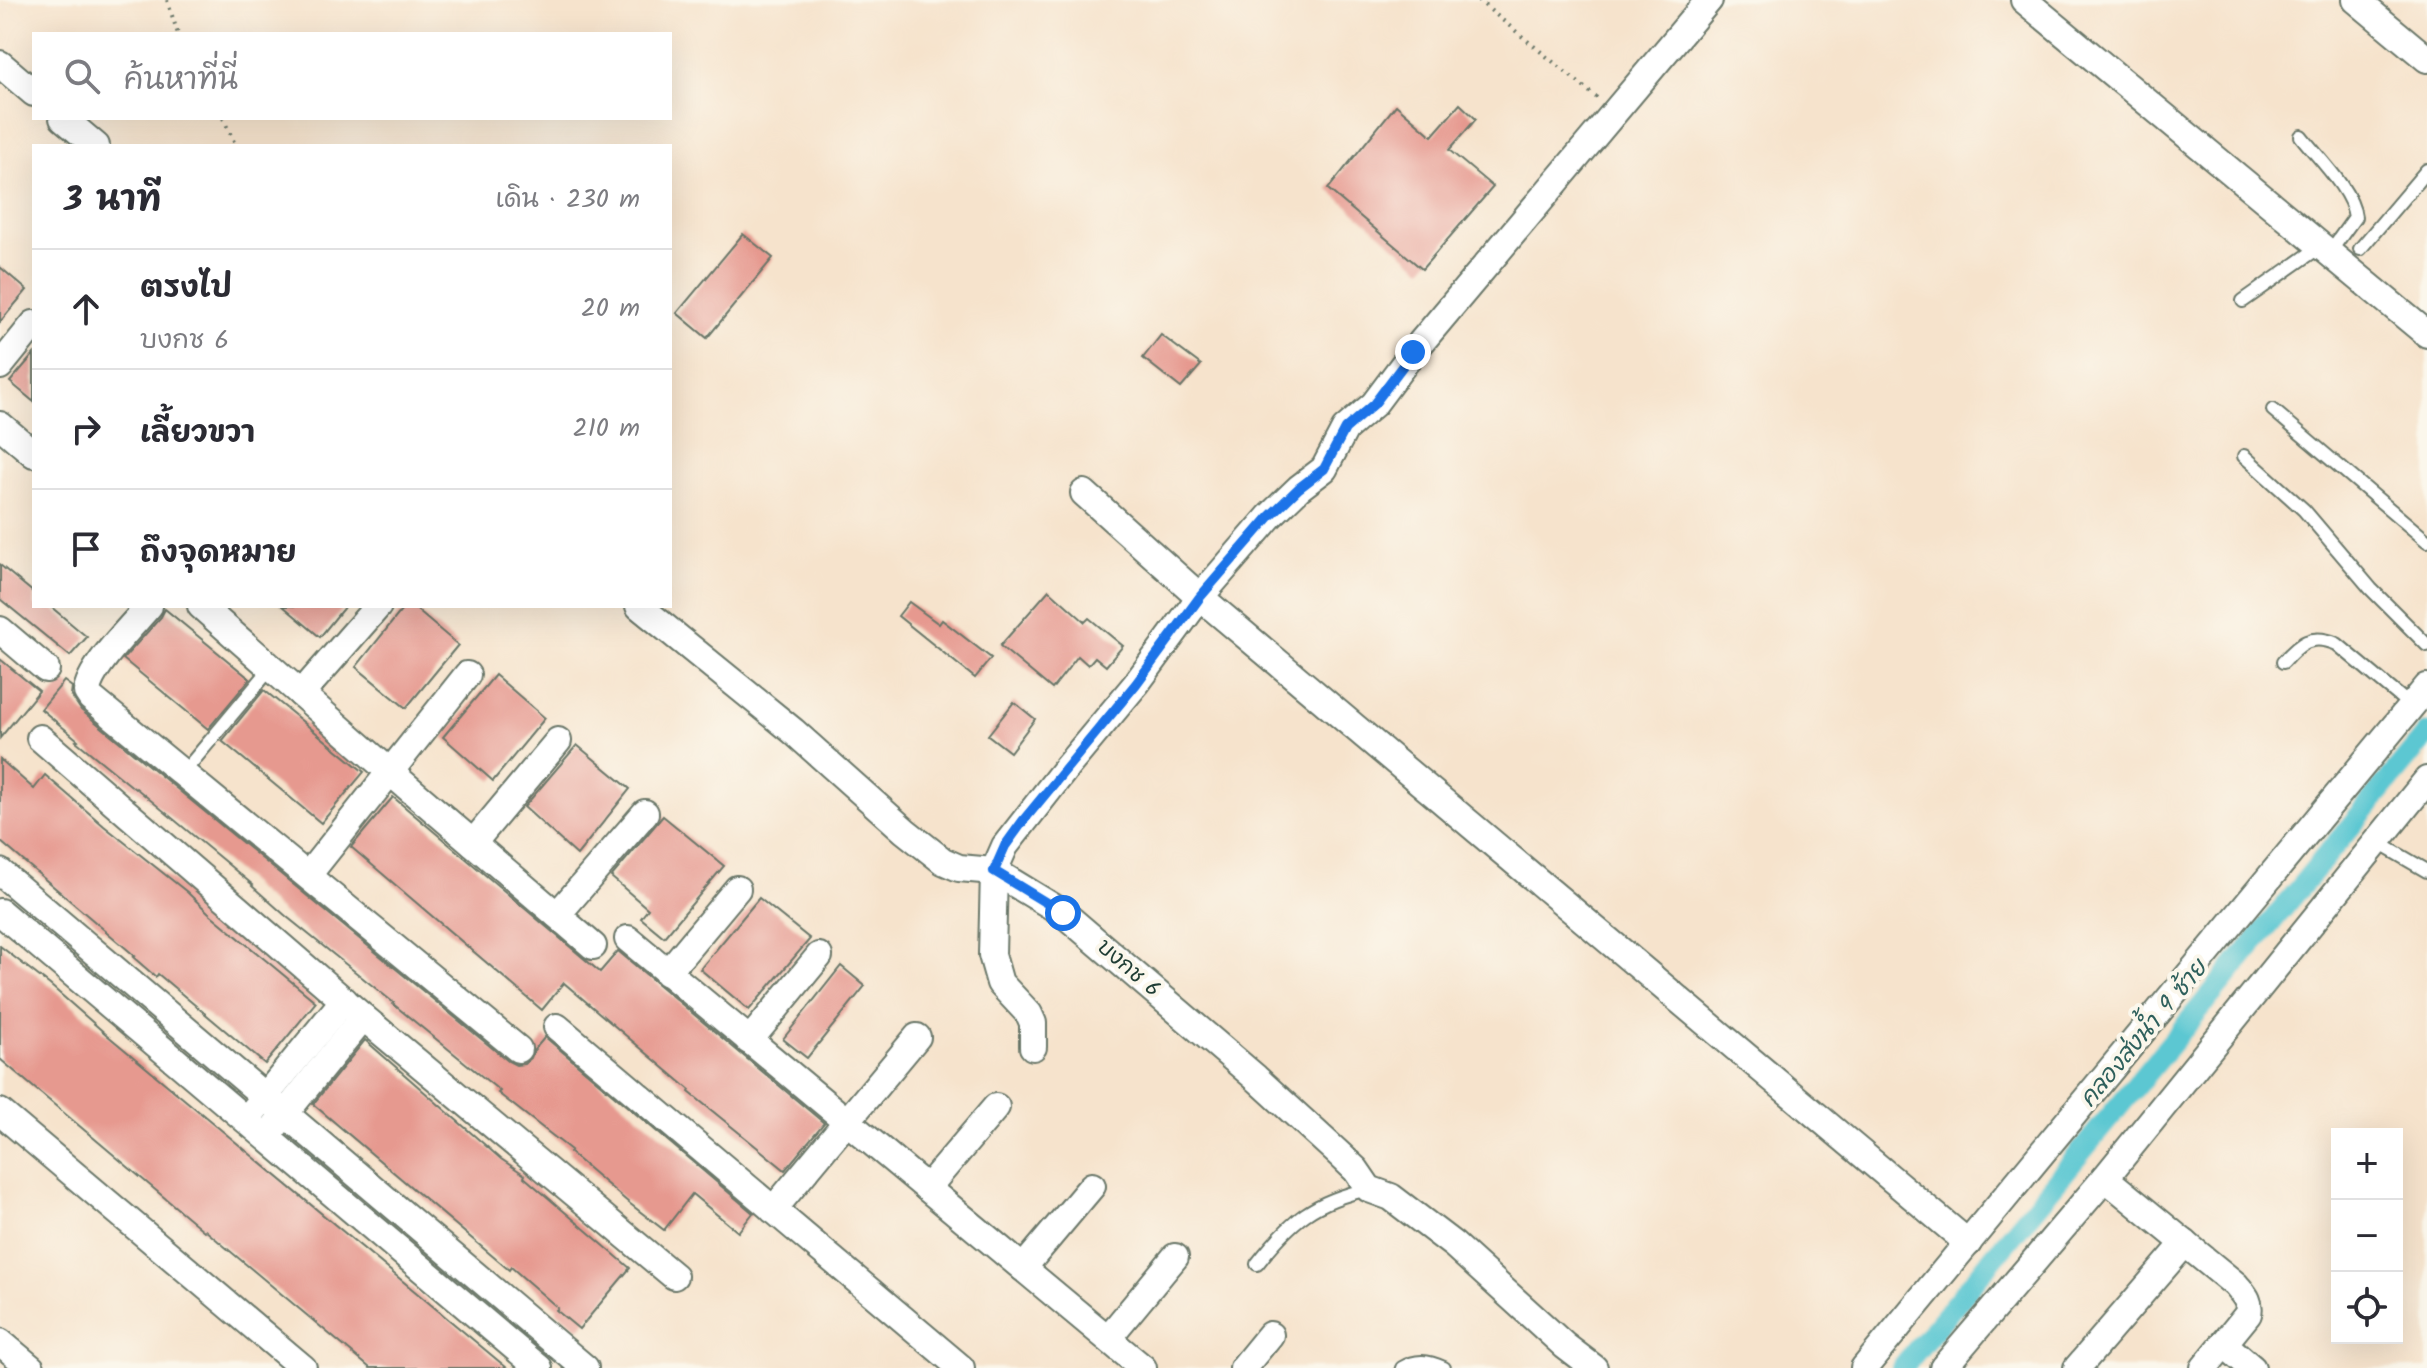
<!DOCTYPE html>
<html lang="th">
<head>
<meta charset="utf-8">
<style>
  :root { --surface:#fff; --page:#f2f2f3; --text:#2b2b33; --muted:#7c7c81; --line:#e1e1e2 }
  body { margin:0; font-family:Kalam,"Playpen Sans Thai",sans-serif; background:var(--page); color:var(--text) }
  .controls { position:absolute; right:24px; bottom:24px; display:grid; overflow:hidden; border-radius:0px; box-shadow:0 8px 32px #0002 }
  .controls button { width:72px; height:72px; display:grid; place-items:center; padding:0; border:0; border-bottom:2px solid var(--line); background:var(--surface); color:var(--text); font:40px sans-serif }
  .stop { position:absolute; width:24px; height:24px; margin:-18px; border:6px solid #1a73e8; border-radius:50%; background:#fff }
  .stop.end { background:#1a73e8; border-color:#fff; box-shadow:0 2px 8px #0008 }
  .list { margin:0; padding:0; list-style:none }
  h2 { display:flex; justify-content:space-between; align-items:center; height:104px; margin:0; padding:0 32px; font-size:34px }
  h2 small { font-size:26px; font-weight:400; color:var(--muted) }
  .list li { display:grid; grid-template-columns:52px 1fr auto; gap:24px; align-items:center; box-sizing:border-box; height:120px; padding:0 32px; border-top:2px solid var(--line) }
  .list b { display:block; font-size:30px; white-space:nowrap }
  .list p { margin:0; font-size:26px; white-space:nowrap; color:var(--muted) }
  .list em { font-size:26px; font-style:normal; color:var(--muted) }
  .icon { flex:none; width:44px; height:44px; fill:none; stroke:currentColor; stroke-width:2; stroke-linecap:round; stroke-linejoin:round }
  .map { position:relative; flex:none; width:2427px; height:1368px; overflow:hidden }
  .search { position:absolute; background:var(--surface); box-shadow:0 8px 32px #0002; left:32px; top:32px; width:640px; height:88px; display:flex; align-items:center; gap:20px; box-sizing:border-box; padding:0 28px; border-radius:0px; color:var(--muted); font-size:30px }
  .panel { position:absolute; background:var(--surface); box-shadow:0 8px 32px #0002; left:32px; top:144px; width:640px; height:464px; border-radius:0px }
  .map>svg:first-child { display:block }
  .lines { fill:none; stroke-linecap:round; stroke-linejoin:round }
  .canal { stroke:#5bc7d2; stroke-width:22 }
  .building { fill:#e6998f }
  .service-casing { stroke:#6a7769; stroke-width:16 }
  .minor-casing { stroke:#6a7769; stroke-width:30 }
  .path { stroke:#6a7769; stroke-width:4; stroke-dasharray:2 6; stroke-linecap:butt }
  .service { stroke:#fff; stroke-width:12 }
  .minor { stroke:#fff; stroke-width:26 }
  .route { stroke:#1a73e8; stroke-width:10 }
  .labels { text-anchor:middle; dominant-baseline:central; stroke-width:8; stroke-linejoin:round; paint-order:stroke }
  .street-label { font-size:22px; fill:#1f3d34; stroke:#fbf7ec }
  .water-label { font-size:24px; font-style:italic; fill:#2e605c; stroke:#fbf7ec }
</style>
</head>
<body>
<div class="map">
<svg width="2427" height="1368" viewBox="0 0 2427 1368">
  <rect width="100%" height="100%" fill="#fbf7ec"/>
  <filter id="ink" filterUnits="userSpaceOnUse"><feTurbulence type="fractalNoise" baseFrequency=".0125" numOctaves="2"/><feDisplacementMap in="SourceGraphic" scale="16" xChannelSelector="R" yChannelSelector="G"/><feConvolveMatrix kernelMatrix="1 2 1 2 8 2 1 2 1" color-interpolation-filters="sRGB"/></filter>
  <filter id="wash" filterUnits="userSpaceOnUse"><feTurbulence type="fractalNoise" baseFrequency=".006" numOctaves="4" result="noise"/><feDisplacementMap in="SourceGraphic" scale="32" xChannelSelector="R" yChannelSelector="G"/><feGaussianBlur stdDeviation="1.8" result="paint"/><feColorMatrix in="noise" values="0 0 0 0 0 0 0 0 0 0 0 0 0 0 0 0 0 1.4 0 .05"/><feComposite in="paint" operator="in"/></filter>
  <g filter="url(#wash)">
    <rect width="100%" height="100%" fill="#f6e3cc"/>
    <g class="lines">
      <!-- canal -->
      <polyline class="canal" points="1902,1368 2427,734"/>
    </g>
    <g id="blocks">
      <!-- building -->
      <g class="building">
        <polygon points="1460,104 1476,119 1449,150 1493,187 1422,269 1328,189 1396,105 1432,136"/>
        <polygon points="743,234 773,258 707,338 677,313"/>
        <polygon points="0,267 27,290 0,322"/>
        <polygon points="1161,335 1201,365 1181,388 1143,358"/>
        <polygon points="34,354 34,402 10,382"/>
        <polygon points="0,565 34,593 34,606 50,606 87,637 70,656 0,599"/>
        <polygon points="1049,590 1085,622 1089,618 1123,646 1106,666 1095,657 1088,665 1078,656 1052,689 1000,646"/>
        <polygon points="909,602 939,624 942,620 991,658 975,678 898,616"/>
        <polygon points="283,606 345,606 320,637"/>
        <polygon points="405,606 412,606 458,645 406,708 356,667"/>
        <polygon points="165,609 250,679 208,729 123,659 161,617"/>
        <polygon points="0,659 39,691 0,738"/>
        <polygon points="495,675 545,718 493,781 443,737"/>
        <polygon points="64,681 72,687 71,695 81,710 508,1061 516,1065 524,1064 531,1058 534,1050 545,1037 753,1213 738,1232 692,1194 664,1230 629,1203 569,1152 571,1150 498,1093 500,1091 393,1004 394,1003 287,917 252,886 253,885 136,788 135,789 76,741 78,740 41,709"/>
        <polygon points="264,690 364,772 321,823 222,741"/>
        <polygon points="1014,702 1035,719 1010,752 988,735"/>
        <polygon points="577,745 630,789 577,855 524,807"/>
        <polygon points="0,759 34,789 45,775 104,826 187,892 210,914 316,1002 265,1064 158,974 156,977 133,957 135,956 0,841"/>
        <polygon points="393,797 600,972 618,951 824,1123 785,1170 689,1092 690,1090 564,983 542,1010 351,847"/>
        <polygon points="663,816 724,866 664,937 641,918 648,909 611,877"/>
        <polygon points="759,898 810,939 749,1010 700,969"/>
        <polygon points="0,946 50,985 107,1035 507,1368 370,1368 205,1230 204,1231 0,1059"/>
        <polygon points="841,966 865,986 807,1058 783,1039"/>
        <polygon points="365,1040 501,1159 525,1175 524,1177 630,1268 579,1329 556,1310 558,1308 511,1267 509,1270 313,1104"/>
      </g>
    </g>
  </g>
  <g filter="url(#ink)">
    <use href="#blocks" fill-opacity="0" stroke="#6a7769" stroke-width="2"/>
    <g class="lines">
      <!-- service casing -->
      <g class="service-casing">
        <g id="service">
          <path d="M2301,136C2318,158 2352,190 2355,217L2329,253"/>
          <polyline points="2360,249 2427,170"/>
          <polyline points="2243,301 2321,246"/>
          <polyline points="2273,410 2427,541"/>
          <polyline points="2244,456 2304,510 2371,589 2427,645"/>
          <path d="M2283,662C2300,643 2311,633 2337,644L2411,706"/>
          <polyline points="183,773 271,668"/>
          <polyline points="2377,842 2427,871"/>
          <path d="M1257,1264C1291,1220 1314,1201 1369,1189"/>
          <path d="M1402,1368C1417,1359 1428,1361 1444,1368"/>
        </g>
      </g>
      <!-- minor casing -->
      <g class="minor-casing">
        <g id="minor">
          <polyline points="2024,0 2427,334"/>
          <polyline points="2356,0 2427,59"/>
          <polyline points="0,64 34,93"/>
          <polyline points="63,118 96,146"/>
          <polyline points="0,366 34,324"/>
          <polyline points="0,425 34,454"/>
          <polyline points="1084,493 1200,597 1968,1243"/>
          <path d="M149,606C133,625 88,669 87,692L91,698L518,1049"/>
          <polyline points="201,606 390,772 593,946"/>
          <polyline points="639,606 793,731 905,831 943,861 959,868 994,871 1063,913 1256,1078 1338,1153 1356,1170 1369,1189 1391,1197 1454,1245 1565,1346 1594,1368"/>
          <polyline points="0,630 46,669"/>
          <polyline points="301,694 378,606"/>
          <polyline points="40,738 363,1017 674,1276"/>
          <polyline points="473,843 558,741"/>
          <polyline points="0,872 585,1368"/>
          <polyline points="308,875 467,675"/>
          <polyline points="0,912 539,1368"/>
          <polyline points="557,915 645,813"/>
          <polyline points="628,939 1143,1368"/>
          <polyline points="667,973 737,889"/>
          <polyline points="557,1027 961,1368"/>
          <polyline points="749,1041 819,956"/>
          <polyline points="1033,1047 1033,1023 1029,1014 1000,983 992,955 994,871 1005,846 1066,768 1136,684 1200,597 1270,516 1299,488 1324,469 1345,429 1374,404 1413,352 1709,0"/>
          <polyline points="254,1110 344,1000"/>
          <polyline points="0,1112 303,1368"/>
          <polyline points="275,1126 363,1017"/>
          <path d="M2105,1178L2236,1285C2244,1295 2251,1301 2248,1314L2204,1368"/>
          <polyline points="927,1188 996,1107"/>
          <polyline points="773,1210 917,1037"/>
          <polyline points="1023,1268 1092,1186"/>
          <polyline points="1108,1338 1175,1257"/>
          <polyline points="0,1342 31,1368"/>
          <polyline points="2224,1344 2252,1368"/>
          <polyline points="1243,1368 1270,1335"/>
          <polyline points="1864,1368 2427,687"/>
          <polyline points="1943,1368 2105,1178 2427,780"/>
          <polyline points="2077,1368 2185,1243"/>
        </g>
      </g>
      <!-- path -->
      <g class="path">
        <polyline points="167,0 178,34"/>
        <polyline points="1478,0 1597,98"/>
        <polyline points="223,118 236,146"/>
      </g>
      <!-- service -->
      <use href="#service" class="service"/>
      <!-- minor -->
      <use href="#minor" class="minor"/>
    </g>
  </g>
  <g class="lines" filter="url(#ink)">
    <!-- route -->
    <polyline class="route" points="1063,913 994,871 1005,846 1023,821 1136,684 1200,597 1270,516 1299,488 1324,469 1345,429 1374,404 1413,352"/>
  </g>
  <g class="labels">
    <!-- street labels -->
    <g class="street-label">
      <text transform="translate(1128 969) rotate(41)">บงกช 6</text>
    </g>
    <!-- water labels -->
    <g class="water-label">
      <text transform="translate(2144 1034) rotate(-50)">คลองส่งน้ำ 9 ซ้าย</text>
    </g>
  </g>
</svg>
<div class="controls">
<button>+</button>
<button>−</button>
<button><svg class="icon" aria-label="locate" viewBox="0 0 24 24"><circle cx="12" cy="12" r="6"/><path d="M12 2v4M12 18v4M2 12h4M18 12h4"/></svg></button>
</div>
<div class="stop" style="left:1063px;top:913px"></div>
<div class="stop end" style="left:1413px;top:352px"></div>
<div class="search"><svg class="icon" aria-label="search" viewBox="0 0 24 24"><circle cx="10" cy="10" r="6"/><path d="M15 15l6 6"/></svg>ค้นหาที่นี่</div>
<section class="panel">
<h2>3 นาที<small>เดิน · 230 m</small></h2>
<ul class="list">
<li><svg class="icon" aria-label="ahead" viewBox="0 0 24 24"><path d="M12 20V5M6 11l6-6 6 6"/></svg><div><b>ตรงไป</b><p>บงกช 6</p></div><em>20 m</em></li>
<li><svg class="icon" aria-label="right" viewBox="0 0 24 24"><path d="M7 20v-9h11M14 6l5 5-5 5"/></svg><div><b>เลี้ยวขวา</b></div><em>210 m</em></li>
<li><svg class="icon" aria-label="arrive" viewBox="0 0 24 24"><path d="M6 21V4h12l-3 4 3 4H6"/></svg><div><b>ถึงจุดหมาย</b></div></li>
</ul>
</section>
</div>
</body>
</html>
